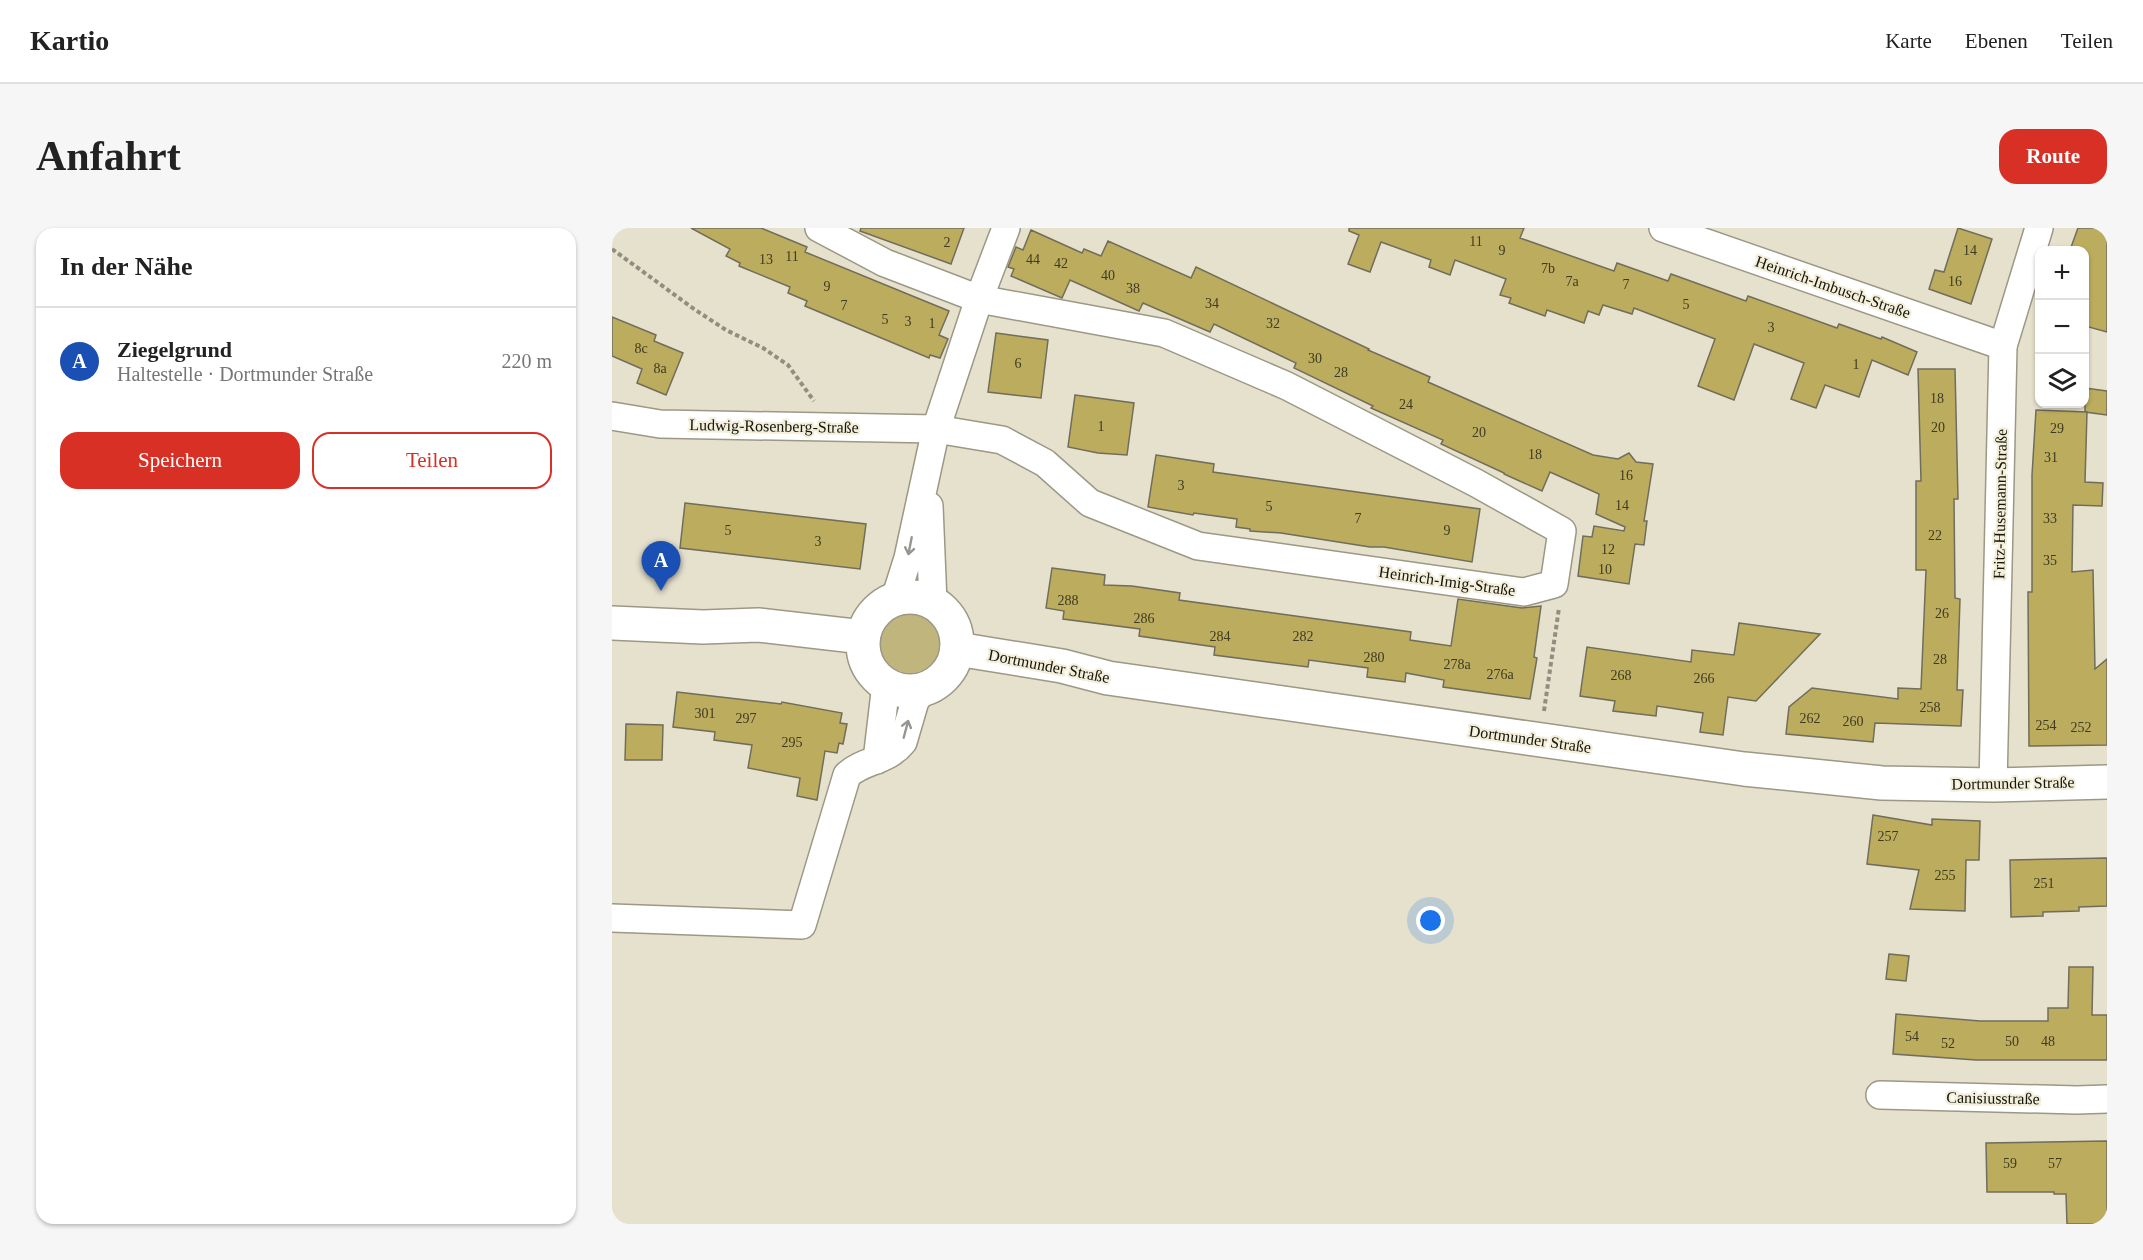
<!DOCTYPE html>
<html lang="de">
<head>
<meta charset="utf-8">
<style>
  :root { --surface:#fff; --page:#f6f6f6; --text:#222; --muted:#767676; --line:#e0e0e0; --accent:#d93025 }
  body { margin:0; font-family:Georgia,serif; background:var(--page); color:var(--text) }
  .controls { position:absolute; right:18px; top:18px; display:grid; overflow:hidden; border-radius:12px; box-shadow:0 2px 4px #0004 }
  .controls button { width:54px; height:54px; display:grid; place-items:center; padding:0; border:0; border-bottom:2px solid var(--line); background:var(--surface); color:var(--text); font:30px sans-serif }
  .you { position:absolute; left:819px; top:693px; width:21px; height:21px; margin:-15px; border:4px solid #fff; border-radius:50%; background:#1a73e8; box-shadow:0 0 0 9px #1a73e833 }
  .badge { display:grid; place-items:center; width:39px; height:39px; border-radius:50%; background:var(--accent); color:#fff; font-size:20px; font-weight:700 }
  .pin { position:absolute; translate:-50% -50px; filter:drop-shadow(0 2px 3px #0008) }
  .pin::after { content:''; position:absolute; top:32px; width:21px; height:18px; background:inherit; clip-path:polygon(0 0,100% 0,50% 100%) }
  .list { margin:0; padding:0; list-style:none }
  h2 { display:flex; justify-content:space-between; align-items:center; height:78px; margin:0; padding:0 24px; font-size:26px }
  h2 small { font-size:20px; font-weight:400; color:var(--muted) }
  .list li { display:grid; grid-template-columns:39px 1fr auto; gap:18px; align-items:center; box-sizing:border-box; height:108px; padding:0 24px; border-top:2px solid var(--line) }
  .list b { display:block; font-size:22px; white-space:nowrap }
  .list p { margin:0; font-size:20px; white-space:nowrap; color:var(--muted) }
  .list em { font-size:20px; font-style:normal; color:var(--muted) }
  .actions { display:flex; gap:12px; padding:18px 24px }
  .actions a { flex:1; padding:14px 0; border:2px solid var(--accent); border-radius:18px; text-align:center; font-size:21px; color:var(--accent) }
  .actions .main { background:var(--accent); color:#fff }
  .icon { flex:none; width:33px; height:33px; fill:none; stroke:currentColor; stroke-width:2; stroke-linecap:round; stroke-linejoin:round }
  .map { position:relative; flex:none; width:1495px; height:996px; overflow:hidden; border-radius:18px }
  header { display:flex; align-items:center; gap:36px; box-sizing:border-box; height:84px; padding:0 30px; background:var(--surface); border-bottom:2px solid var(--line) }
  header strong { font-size:28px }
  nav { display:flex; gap:33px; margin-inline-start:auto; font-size:21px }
  .intro { display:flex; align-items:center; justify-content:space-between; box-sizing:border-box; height:144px; padding:0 36px }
  h1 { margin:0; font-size:42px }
  .button { padding:15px 27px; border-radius:18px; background:var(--accent); color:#fff; font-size:21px; font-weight:700 }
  main { display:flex; gap:36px; padding:0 36px }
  aside { flex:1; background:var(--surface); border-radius:18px; box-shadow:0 2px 4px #0004 }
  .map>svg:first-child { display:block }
  .green { fill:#c0b57c }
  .building { fill:#bcac5e; stroke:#716d5b; stroke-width:1.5 }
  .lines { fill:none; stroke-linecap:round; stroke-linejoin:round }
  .street-casing { stroke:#9c9885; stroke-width:30 }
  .secondary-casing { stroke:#9c9885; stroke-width:36 }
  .path { stroke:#918e7f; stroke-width:4; stroke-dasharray:4.5 3; stroke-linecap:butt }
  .street { stroke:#fff; stroke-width:27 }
  .secondary { stroke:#fff; stroke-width:33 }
  .oneway { stroke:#969592 }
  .labels { text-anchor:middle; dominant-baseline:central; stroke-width:4.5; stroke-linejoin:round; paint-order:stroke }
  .number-label { font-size:14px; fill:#3f3a21 }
  .street-label { font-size:16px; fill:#15140d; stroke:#f3efda }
</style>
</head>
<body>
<header>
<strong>Kartio</strong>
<nav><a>Karte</a><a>Ebenen</a><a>Teilen</a></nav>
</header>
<div class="intro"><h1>Anfahrt</h1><a class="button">Route</a></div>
<main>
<aside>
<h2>In der Nähe<small></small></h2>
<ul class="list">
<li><span class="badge" style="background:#1a4fb4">A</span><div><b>Ziegelgrund</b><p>Haltestelle · Dortmunder Straße</p></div><em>220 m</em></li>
</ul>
<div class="actions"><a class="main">Speichern</a><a>Teilen</a></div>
</aside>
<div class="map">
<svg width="1495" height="996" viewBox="0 0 1495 996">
  <rect width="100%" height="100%" fill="#e5e1cd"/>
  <!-- green -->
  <circle class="green" cx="298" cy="415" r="30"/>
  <!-- building -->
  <g class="building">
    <polygon points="79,0 149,0 195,19 193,24 337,83 327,107 336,111 328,130 318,127 317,130 193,78 195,73 176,65 178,59 127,38 128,35 114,28 118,21"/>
    <polygon points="249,0 352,0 339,36 248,3"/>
    <polygon points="737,0 912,0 908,10 1002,43 1005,35 1056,53 1059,46 1134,73 1136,68 1225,100 1227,96 1269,111 1270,109 1305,124 1296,147 1260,132 1247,169 1213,157 1204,180 1179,171 1192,135 1142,116 1122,172 1086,158 1103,111 1022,80 1020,86 991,77 987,87 976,83 972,95 935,82 933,88 897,75 899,70 888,67 894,51 843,32 838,47 817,39 819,32 769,14 758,44 736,36 747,7 737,3"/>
    <polygon points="1346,0 1380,11 1359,76 1317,61 1323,42 1332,44"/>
    <polygon points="1466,0 1483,0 1495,4 1495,104 1473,98 1473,22 1458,22"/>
    <polygon points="419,2 470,25 472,21 489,28 496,13 579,50 584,39 757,121 756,122 818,149 816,154 981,227 1006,231 1017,225 1024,234 1041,236 1032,293 1035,293 1032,317 1023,316 1017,356 966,348 971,308 980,309 982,298 1012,303 1013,299 984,286 987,266 938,244 930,263 892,246 892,245 829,216 831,212 759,180 761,178 682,140 684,135 602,96 598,104 531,75 527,83 458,52 450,70 399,48 402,41 396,39 404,19 411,22"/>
    <polygon points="0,89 44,107 42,113 71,125 54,167 25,155 30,141 0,128"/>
    <polygon points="384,105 436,112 429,170 376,164"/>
    <polygon points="1306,141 1343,141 1346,271 1342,271 1343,370 1348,371 1345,462 1351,462 1349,498 1263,495 1261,514 1174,506 1177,479 1200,460 1286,471 1286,460 1309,461 1314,342 1304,342 1304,253 1309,253"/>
    <polygon points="1473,160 1495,163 1495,187 1473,184"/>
    <polygon points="463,167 522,175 515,227 486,225 456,219"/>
    <polygon points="1424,182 1475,184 1473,254 1491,255 1490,278 1461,277 1460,344 1481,342 1483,441 1495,431 1495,517 1417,518 1416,364 1420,364 1420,247"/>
    <polygon points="544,227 602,236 601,244 868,281 860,334 772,319 758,319 669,305 638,303 638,301 624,299 625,291 582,285 581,287 536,279"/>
    <polygon points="73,275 254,296 248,341 68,320"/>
    <polygon points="440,340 493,347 492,357 520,358 568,365 567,372 799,404 798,412 839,418 846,371 910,380 929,378 922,429 925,430 918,471 831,459 832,452 794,445 793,454 755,449 756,440 697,432 696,439 602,427 603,419 527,408 528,401 451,391 452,383 434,380"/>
    <polygon points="1127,395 1208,406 1144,473 1116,469 1111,507 1088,504 1091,485 1045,478 1044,488 1001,483 1003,473 968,468 975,419 1079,434 1080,422 1122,427"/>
    <polygon points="65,464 169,476 170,474 230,485 228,495 235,496 231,516 227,515 225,525 213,523 205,572 185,568 188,550 136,540 140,517 102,512 103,504 61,499"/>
    <polygon points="14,496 51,497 50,532 13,532"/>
    <polygon points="1261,587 1320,597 1320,591 1368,593 1367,632 1354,632 1353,683 1298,681 1307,642 1255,636"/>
    <polygon points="1495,630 1495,678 1467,679 1467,683 1431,684 1431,688 1399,689 1398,632"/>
    <polygon points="1277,726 1297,728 1294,753 1274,751"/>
    <polygon points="1457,739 1481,739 1480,787 1495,787 1495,832 1364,832 1281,826 1284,786 1368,793 1436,793 1436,780 1456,780"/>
    <polygon points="1495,913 1495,996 1455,996 1454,966 1442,966 1442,964 1375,964 1374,915"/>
  </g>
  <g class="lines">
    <!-- street casing -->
    <g class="street-casing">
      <g id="street">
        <polyline points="1051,0 1391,118"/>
        <polyline points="0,188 48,196 324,201 390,212 433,235 478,275 586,318 912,364 942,356 950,303 864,255 675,158 552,105 367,71 273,35 207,0"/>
        <polyline points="317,278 321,375"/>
        <polyline points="283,371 296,330 324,201 367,71 394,0"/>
        <polyline points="265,532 274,456"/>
        <polyline points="1381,557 1391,118 1427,0"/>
        <path d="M0,690L190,697L235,547C253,531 275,534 291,514L303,473L312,461"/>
        <polyline points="1268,867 1465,872 1495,871"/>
      </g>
    </g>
    <!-- secondary casing -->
    <g class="secondary-casing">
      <g id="secondary">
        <circle cx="298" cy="416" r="47"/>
        <polyline points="0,395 91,399 146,397 251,409"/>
        <polyline points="345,421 450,438 496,450 1132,541 1270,555 1381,557 1495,554"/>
      </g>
    </g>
    <!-- path -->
    <g class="path">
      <polyline points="0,1 1,0"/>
      <polyline points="0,21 82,81 114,102 151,120 176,137 202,173"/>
      <polyline points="932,483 947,380"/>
    </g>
    <!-- street -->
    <use href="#street" class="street"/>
    <!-- secondary -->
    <use href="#secondary" class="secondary"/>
  </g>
  <!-- one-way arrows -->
  <defs><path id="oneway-shaft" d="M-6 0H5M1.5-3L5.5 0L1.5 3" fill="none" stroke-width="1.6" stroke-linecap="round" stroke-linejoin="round" transform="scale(1.5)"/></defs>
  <g class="oneway">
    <use href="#oneway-shaft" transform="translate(298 318) rotate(101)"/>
    <use href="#oneway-shaft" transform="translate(294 501) rotate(-75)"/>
  </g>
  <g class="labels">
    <!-- number labels -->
    <g class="number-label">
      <text x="864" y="13">11</text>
      <text x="335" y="14">2</text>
      <text x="890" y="22">9</text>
      <text x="1358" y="22">14</text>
      <text x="180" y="28">11</text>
      <text x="154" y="31">13</text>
      <text x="421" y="31">44</text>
      <text x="449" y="35">42</text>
      <text x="936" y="40">7b</text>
      <text x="496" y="47">40</text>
      <text x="960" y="53">7a</text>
      <text x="1343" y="53">16</text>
      <text x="1014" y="56">7</text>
      <text x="215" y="58">9</text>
      <text x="521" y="60">38</text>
      <text x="600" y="75">34</text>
      <text x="1074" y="76">5</text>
      <text x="232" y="77">7</text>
      <text x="273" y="91">5</text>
      <text x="296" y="93">3</text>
      <text x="320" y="95">1</text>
      <text x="661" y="95">32</text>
      <text x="1159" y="99">3</text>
      <text x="29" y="120">8c</text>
      <text x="703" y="130">30</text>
      <text x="406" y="135">6</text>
      <text x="1244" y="136">1</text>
      <text x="48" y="140">8a</text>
      <text x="729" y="144">28</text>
      <text x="1325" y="170">18</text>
      <text x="794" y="176">24</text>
      <text x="489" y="198">1</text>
      <text x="1326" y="199">20</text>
      <text x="1445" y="200">29</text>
      <text x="867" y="204">20</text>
      <text x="923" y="226">18</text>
      <text x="1439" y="229">31</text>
      <text x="1014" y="247">16</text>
      <text x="569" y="257">3</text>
      <text x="1010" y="277">14</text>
      <text x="657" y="278">5</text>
      <text x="746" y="290">7</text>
      <text x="1438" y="290">33</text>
      <text x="116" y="302">5</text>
      <text x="835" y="302">9</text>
      <text x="1323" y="307">22</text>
      <text x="206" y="313">3</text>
      <text x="996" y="321">12</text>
      <text x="1438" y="332">35</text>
      <text x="993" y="341">10</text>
      <text x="456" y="372">288</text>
      <text x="1330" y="385">26</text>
      <text x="532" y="390">286</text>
      <text x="608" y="408">284</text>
      <text x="691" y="408">282</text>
      <text x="762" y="429">280</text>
      <text x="1328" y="431">28</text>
      <text x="845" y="436">278a</text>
      <text x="888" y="446">276a</text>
      <text x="1009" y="447">268</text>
      <text x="1092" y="450">266</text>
      <text x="1318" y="479">258</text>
      <text x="93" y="485">301</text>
      <text x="134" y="490">297</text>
      <text x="1198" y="490">262</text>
      <text x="1241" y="493">260</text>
      <text x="1434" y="497">254</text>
      <text x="1469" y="499">252</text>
      <text x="180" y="514">295</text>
      <text x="1276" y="608">257</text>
      <text x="1333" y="647">255</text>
      <text x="1432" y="655">251</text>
      <text x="1300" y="808">54</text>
      <text x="1400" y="813">50</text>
      <text x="1436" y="813">48</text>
      <text x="1336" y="815">52</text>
      <text x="1398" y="935">59</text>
      <text x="1443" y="935">57</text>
    </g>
    <!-- street labels -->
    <g class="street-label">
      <text transform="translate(1221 59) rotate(19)">Heinrich-Imbusch-Straße</text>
      <text transform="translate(162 198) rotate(1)">Ludwig-Rosenberg-Straße</text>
      <text transform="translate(1388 276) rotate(-89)">Fritz-Husemann-Straße</text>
      <text transform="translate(835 353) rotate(8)">Heinrich-Imig-Straße</text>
      <text transform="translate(437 438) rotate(11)">Dortmunder Straße</text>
      <text transform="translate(918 511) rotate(8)">Dortmunder Straße</text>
      <text transform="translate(1401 555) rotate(-1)">Dortmunder Straße</text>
      <text transform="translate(1381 870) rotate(1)">Canisiusstraße</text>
    </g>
  </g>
</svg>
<div class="controls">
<button>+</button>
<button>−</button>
<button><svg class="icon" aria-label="layers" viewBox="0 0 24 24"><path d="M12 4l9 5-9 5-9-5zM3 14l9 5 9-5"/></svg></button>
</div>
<div class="you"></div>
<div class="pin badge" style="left:49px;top:363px;background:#1a4fb4">A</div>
</div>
</main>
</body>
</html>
